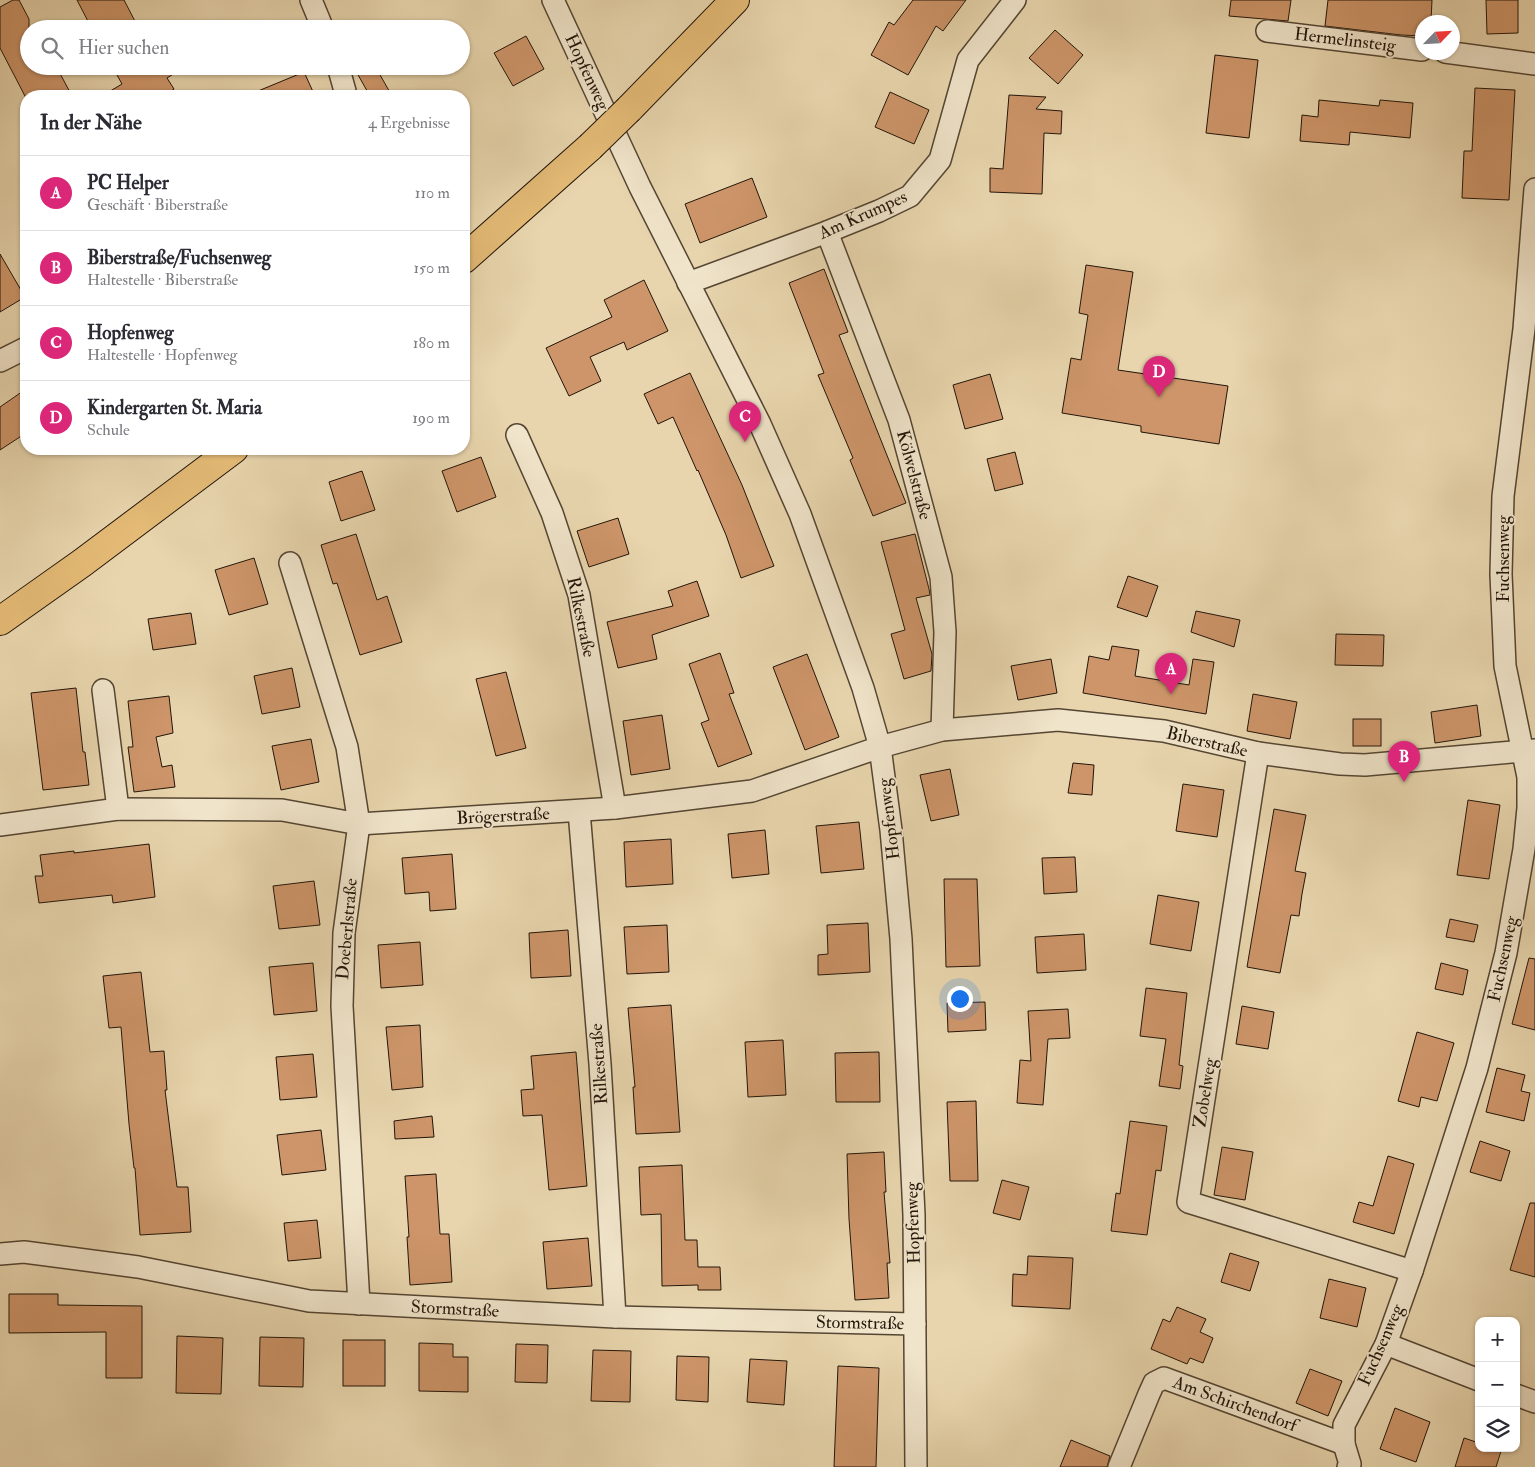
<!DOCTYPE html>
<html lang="de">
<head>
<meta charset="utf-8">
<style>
  :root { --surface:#fff; --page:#f2f2f3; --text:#2b2b33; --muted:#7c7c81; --line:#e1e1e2; --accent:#db2777 }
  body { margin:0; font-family:"IM FELL Double Pica",serif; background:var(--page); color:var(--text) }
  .controls { position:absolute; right:15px; bottom:15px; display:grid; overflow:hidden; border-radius:10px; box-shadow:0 1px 4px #0004 }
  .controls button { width:45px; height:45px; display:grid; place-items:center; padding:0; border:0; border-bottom:1px solid var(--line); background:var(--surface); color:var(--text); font:25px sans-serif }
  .compass { position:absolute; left:1415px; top:15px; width:45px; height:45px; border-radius:50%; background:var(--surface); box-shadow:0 1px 4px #0004; rotate:65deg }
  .you { position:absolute; left:959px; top:998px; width:18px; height:18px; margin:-12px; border:4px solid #fff; border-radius:50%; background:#1a73e8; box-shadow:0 0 0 8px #1a73e833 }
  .badge { display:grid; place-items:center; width:32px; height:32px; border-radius:50%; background:var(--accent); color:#fff; font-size:16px; font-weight:700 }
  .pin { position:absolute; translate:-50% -41px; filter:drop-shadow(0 1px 2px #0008) }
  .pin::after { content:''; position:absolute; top:26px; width:18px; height:15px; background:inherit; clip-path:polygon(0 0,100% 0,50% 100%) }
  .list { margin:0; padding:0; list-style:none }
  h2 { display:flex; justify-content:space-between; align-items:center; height:65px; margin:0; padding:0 20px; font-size:21px }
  h2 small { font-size:16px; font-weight:400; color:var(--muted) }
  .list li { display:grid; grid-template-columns:32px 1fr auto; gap:15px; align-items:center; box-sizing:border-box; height:75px; padding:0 20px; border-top:1px solid var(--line) }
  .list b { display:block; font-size:19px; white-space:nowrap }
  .list p { margin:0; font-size:16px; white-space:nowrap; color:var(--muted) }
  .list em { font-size:16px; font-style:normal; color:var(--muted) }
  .icon { flex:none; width:28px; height:28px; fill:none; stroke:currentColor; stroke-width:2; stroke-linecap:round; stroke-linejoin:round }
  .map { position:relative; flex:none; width:1535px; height:1467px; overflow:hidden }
  .search { position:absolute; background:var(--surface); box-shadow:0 1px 4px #0004; left:20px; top:20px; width:450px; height:55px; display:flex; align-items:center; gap:12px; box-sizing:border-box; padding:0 18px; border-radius:28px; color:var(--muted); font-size:19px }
  .panel { position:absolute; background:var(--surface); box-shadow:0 1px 4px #0004; left:20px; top:90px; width:450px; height:365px; border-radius:20px }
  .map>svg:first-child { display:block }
  .building { fill:#cd9569; stroke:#221509 }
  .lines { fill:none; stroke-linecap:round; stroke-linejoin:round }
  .minor-casing { stroke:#544532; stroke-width:24 }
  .primary-casing { stroke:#221509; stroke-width:30 }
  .minor { stroke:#f0e4ca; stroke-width:21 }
  .primary { stroke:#e4ba76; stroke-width:28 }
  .primary-bridge-casing { stroke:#221509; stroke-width:30; stroke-linecap:butt }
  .primary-bridge { stroke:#e4ba76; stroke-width:28 }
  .labels { text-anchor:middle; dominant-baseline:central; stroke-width:4; stroke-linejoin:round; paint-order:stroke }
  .street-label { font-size:18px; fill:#221509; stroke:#f0e4ca }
</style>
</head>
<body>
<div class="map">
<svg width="1535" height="1467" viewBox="0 0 1535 1467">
  <rect width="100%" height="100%" fill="#e8d5ad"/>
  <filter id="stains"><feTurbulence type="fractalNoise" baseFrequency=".004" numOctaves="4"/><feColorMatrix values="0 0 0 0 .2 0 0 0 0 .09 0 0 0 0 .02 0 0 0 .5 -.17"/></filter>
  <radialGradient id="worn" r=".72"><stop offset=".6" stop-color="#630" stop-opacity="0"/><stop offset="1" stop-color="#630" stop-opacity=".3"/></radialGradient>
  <!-- building -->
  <g class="building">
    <polygon points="13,0 19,0 29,19 29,66 56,66 72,96 26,96 26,98 0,48 0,7"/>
    <polygon points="77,0 124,0 139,29 92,29"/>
    <polygon points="913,0 966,0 943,31 936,26 908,75 871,55 889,22 894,25"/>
    <polygon points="1231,0 1291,0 1288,21 1229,16"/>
    <polygon points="1328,0 1432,0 1431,22 1422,22 1422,36 1401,35 1325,26"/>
    <polygon points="1486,0 1518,0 1518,33 1487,34"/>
    <polygon points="1055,30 1083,55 1058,84 1029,58"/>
    <polygon points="526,36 544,69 513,86 494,53"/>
    <polygon points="1215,55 1258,60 1249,138 1206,133"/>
    <polygon points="112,66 186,66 167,78 174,89 163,96 102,96 122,84"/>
    <polygon points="353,66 375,66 392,96 370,96"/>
    <polygon points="304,72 315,96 246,96"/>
    <polygon points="1475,88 1515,90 1509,200 1462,198 1464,151 1472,151"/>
    <polygon points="890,92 929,110 914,144 875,127"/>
    <polygon points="1009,95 1046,97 1036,109 1062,111 1061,134 1044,133 1042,194 990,192 990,168 1003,169"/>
    <polygon points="1319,100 1379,106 1380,100 1413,103 1410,138 1350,132 1349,145 1300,141 1302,115 1318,117"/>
    <polygon points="752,178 767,217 700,243 685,204"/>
    <polygon points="0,254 25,297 0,312"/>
    <polygon points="1086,265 1133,272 1118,370 1228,386 1219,444 1141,432 1141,426 1062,413 1071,358 1081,360 1088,315 1079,313"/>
    <polygon points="824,269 848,332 839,335 906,503 873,516 850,460 853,458 818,375 824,373 789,283"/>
    <polygon points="644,280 668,331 627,350 624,342 590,357 601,381 569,396 546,348 612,317 604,300"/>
    <polygon points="690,373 742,485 774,566 741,578 726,535 698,470 697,471 673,417 658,424 644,394"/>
    <polygon points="990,374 1003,419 965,429 953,385"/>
    <polygon points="26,389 26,433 0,450 0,407"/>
    <polygon points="1015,452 1023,484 995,491 987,459"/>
    <polygon points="481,457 496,497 457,512 442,471"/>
    <polygon points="362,471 375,510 341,521 329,482"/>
    <polygon points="618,518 629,554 589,567 577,531"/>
    <polygon points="356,534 377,600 387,596 402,642 360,655 337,583 333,584 321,545"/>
    <polygon points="915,534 929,589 930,595 916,598 932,654 931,671 904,679 891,634 905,630 881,542"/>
    <polygon points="254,558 268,604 229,615 215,570"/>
    <polygon points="1128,576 1158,586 1147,617 1117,607"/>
    <polygon points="697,581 709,616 652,635 657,659 618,668 607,622 673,606 668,591"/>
    <polygon points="1196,611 1240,620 1234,647 1191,632"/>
    <polygon points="191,613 196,644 153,650 148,619"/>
    <polygon points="1336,634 1384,635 1383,666 1335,665"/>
    <polygon points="1112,646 1139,650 1135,676 1189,685 1193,659 1214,662 1206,714 1083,693 1089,656 1109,660"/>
    <polygon points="720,653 734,693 729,694 752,754 718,767 701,723 709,720 689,664"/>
    <polygon points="807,654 839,737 805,750 773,667"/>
    <polygon points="1051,659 1057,693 1018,700 1011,666"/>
    <polygon points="292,668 300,707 262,714 254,676"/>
    <polygon points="506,672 526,748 496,756 476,679"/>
    <polygon points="76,688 83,752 85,752 89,785 43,790 31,693"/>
    <polygon points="1253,694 1297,702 1290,739 1247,731"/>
    <polygon points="169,696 173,733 156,737 162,767 172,765 175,787 134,792 128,747 133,747 128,701"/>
    <polygon points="1477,705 1481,736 1435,743 1431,712"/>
    <polygon points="662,715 670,769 631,775 623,721"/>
    <rect x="1353" y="719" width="28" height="27"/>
    <polygon points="311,739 319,782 281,790 272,746"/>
    <polygon points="1073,763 1094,765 1092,795 1068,793"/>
    <polygon points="950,769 959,815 931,821 920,775"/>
    <polygon points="1183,784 1224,790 1217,837 1176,831"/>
    <polygon points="1468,800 1500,805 1489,879 1457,875"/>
    <polygon points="1274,809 1306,815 1295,871 1306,873 1302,894 1299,916 1291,915 1280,973 1247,967"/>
    <polygon points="859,822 864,869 821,873 816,826"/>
    <polygon points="765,830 769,874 732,878 728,834"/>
    <polygon points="671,839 673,884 626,887 624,842"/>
    <polygon points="149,844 155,897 113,903 112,895 39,903 35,876 43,876 40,855 74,851 74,853"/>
    <polygon points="452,854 456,909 430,911 429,892 405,894 402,858"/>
    <polygon points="1075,857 1077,892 1044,894 1042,858"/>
    <polygon points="944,879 977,879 980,966 946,967"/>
    <polygon points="314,881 320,925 279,929 273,886"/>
    <polygon points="1158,895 1199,902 1191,951 1150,944"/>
    <polygon points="1450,919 1478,925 1474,942 1446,937"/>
    <polygon points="868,923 870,972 818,975 818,955 828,954 827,925"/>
    <polygon points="667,925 669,972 627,974 624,927"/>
    <polygon points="568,930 571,976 531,978 529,933"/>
    <polygon points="1084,934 1086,970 1037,973 1035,937"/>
    <polygon points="420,942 423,985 381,988 378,945"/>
    <polygon points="1529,958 1535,959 1535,1030 1512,1024"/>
    <polygon points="313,963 317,1011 274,1015 269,967"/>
    <polygon points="1441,963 1468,970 1463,995 1435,989"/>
    <polygon points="141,972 150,1052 164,1051 167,1090 165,1090 177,1187 188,1187 191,1232 140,1235 135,1168 134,1168 129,1124 121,1027 109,1028 103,976"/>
    <polygon points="1146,988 1187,993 1179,1065 1183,1066 1180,1089 1159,1086 1166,1039 1140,1036"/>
    <polygon points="985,1002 986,1030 948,1032 947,1003"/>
    <polygon points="671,1005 680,1132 636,1134 633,1087 635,1087 628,1008"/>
    <polygon points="1242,1006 1274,1012 1268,1049 1236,1044"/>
    <polygon points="1068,1009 1070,1038 1048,1039 1043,1105 1017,1103 1020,1060 1031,1061 1028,1011"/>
    <polygon points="420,1025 423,1087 392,1090 386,1027"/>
    <polygon points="1417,1032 1454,1043 1437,1101 1421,1097 1419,1107 1398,1101"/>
    <polygon points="783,1040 786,1095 748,1097 745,1042"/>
    <polygon points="576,1052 587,1186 549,1190 542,1115 523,1116 521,1090 534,1089 531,1056"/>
    <polygon points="879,1052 880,1102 836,1102 835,1053"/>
    <polygon points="313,1054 317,1097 280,1100 276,1057"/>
    <polygon points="1497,1068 1525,1075 1521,1091 1530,1093 1524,1121 1486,1112"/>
    <polygon points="976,1101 978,1181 950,1181 947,1102"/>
    <polygon points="432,1116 434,1137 395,1139 394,1121"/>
    <polygon points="1130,1121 1167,1126 1161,1171 1156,1170 1147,1235 1111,1231 1116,1193 1120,1194"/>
    <polygon points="321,1130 326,1170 282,1175 277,1135"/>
    <polygon points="1480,1141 1510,1151 1501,1181 1470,1172"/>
    <polygon points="1222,1147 1253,1152 1245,1200 1214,1195"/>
    <polygon points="884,1152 886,1192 884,1192 890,1263 887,1263 889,1298 855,1300 849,1219 847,1154"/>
    <polygon points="1388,1156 1414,1164 1394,1234 1353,1222 1359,1202 1373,1206"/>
    <polygon points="682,1165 685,1240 697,1240 698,1267 720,1267 721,1290 698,1290 698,1285 662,1286 661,1214 641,1215 639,1167"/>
    <polygon points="436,1174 440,1234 449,1234 452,1282 410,1285 407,1237 409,1237 405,1176"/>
    <polygon points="1002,1180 1029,1187 1020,1220 993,1213"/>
    <polygon points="1530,1203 1535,1203 1535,1277 1510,1270"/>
    <polygon points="317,1220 321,1258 288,1261 284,1223"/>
    <polygon points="588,1238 592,1286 547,1289 543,1242"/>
    <polygon points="1230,1253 1259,1262 1250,1291 1221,1282"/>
    <polygon points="1028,1256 1073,1258 1070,1309 1012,1306 1013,1274 1027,1275"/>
    <polygon points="1329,1279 1366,1288 1357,1327 1320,1318"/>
    <polygon points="9,1294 58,1294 58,1305 142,1306 142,1378 106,1378 106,1332 9,1333"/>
    <polygon points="1177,1307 1206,1319 1200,1332 1213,1338 1203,1363 1190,1358 1187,1364 1151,1349 1163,1319 1170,1322"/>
    <polygon points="177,1336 223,1338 221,1394 176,1393"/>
    <polygon points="260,1337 304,1338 303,1387 259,1386"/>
    <rect x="343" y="1340" width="42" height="46"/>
    <polygon points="419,1343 453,1344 453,1357 468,1357 468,1392 419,1391"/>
    <polygon points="516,1344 548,1345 547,1383 515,1382"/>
    <polygon points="593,1350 631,1351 630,1402 591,1401"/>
    <polygon points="677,1356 709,1357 708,1402 676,1400"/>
    <polygon points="750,1359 787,1361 784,1405 747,1402"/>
    <polygon points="838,1366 879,1368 876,1467 834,1467"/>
    <polygon points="1310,1369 1342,1381 1328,1416 1296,1403"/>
    <polygon points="1395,1408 1430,1422 1416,1462 1380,1449"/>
    <polygon points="1464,1438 1479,1443 1479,1448 1502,1448 1496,1467 1455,1467"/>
    <polygon points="1071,1440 1110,1456 1107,1467 1060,1467"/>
  </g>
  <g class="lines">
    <!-- minor casing -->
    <g class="minor-casing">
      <g id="minor">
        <polyline points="311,0 323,29"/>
        <polyline points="553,0 640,187 760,424 800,514 863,688 880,747 891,830 901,939 914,1215 916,1467"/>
        <polyline points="1267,31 1422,50"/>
        <polyline points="1445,52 1535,64"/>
        <polyline points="338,66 345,91 345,96"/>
        <polyline points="827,232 899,420 941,577 945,632 942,730"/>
        <polyline points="688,283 827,232 879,211 910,196 940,160 968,60 1015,0"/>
        <polyline points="0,361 26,348"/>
        <polyline points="517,435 552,513 579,595 615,808"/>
        <polyline points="290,563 347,747 359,824 344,933 342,1006 359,1304"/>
        <polyline points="103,690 118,809"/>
        <polyline points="1258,753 1188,1202 1412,1271"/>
        <polyline points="579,811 600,1064 615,1317"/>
        <polyline points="0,825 118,809 282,810 359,824 615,808 752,791 880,747 942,730 1058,720 1164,731 1258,753 1340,764 1365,765 1535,750"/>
        <polyline points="0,1254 24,1252 138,1267 309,1301 615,1317 915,1324"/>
        <polyline points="1386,1344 1479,1380"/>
        <polyline points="1516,1395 1535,1402"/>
        <polyline points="1119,1467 1149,1394 1154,1383 1164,1378 1344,1444"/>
        <polyline points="1348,1467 1350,1464 1344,1444 1344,1425 1386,1344 1412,1271 1477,1068 1506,953 1524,849 1528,808 1528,777 1505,666 1501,574 1503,496 1524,329 1535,189"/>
      </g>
    </g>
    <!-- primary casing -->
    <g class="primary-casing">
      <g id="primary">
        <polyline points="629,109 735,0"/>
        <polyline points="464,259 590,147"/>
        <polyline points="0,621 82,563 234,449"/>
      </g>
    </g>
    <!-- minor -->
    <use href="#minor" class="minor"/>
    <!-- primary -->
    <use href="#primary" class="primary"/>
    <!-- primary-bridge casing -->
    <g class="primary-bridge-casing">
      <polyline id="primary-bridge" points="590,147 629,109"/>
    </g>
    <!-- primary-bridge -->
    <use href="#primary-bridge" class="primary-bridge"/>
  </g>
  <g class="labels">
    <!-- street labels -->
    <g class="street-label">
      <text transform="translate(1345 40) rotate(7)">Hermelinsteig</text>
      <text transform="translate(587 72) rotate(65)">Hopfenweg</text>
      <text transform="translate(863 215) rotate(-24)">Am Krumpes</text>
      <text transform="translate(914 475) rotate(75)">Kölwelstraße</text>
      <text transform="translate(1503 559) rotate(-90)">Fuchsenweg</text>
      <text transform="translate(581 617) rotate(78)">Rilkestraße</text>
      <text transform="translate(1207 742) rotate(13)">Biberstraße</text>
      <text transform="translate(503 816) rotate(-3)">Brögerstraße</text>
      <text transform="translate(889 819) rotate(-97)">Hopfenweg</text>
      <text transform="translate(347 929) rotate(-85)">Doeberlstraße</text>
      <text transform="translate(1503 959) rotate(-78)">Fuchsenweg</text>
      <text transform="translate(599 1064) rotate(-94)">Rilkestraße</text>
      <text transform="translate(1205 1093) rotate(-81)">Zobelweg</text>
      <text transform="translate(913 1223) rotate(-92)">Hopfenweg</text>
      <text transform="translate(455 1309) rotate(3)">Stormstraße</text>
      <text transform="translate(860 1323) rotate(1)">Stormstraße</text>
      <text transform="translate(1381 1345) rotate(-66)">Fuchsenweg</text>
      <text transform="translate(1235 1404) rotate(20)">Am Schirchendorf</text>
    </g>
  </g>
  <rect width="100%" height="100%" filter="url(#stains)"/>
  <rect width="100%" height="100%" fill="url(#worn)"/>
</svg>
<div class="controls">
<button>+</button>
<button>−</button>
<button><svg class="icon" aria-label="layers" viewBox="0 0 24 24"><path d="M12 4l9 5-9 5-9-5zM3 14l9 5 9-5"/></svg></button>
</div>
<svg class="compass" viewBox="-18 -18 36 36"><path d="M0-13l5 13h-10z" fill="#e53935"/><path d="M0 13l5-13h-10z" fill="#7c7c81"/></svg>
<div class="you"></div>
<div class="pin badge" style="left:1171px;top:694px">A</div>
<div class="pin badge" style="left:1404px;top:782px">B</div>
<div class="pin badge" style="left:745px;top:442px">C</div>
<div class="pin badge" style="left:1159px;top:397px">D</div>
<div class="search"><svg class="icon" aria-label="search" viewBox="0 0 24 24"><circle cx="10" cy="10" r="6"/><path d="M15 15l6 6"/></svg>Hier suchen</div>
<section class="panel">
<h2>In der Nähe<small>4 Ergebnisse</small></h2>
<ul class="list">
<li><span class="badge">A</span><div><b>PC Helper</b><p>Geschäft · Biberstraße</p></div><em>110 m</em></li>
<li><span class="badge">B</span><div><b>Biberstraße/Fuchsenweg</b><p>Haltestelle · Biberstraße</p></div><em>150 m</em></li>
<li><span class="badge">C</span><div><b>Hopfenweg</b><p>Haltestelle · Hopfenweg</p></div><em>180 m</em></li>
<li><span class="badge">D</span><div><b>Kindergarten St. Maria</b><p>Schule</p></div><em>190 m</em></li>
</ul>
</section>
</div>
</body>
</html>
